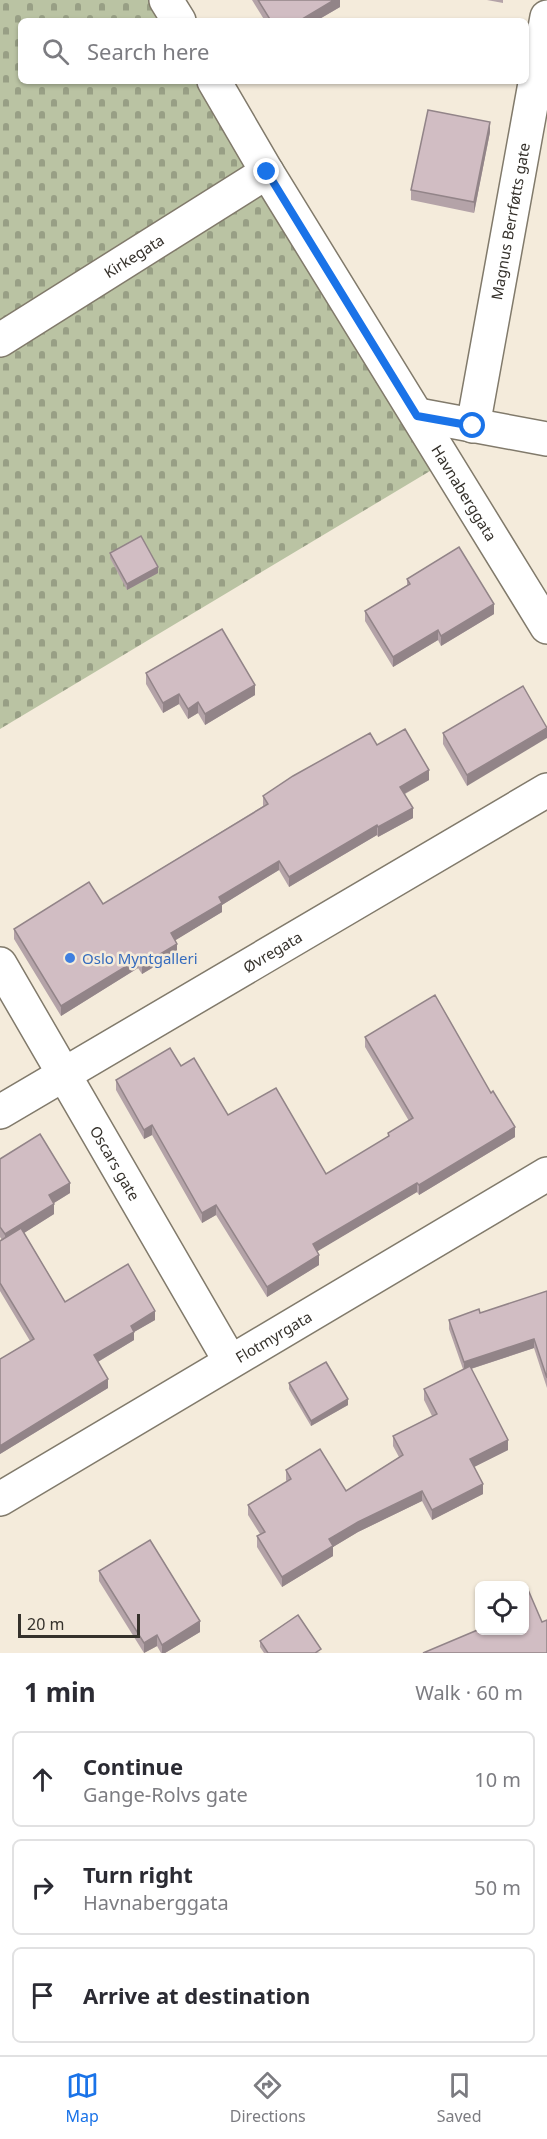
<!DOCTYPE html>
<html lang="en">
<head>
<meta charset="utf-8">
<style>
  :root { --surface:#fff; --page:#f7f7f7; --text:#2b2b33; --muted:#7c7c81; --line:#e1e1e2; --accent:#1a73e8 }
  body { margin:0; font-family:"Noto Sans",sans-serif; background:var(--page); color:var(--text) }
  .controls { position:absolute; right:18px; bottom:18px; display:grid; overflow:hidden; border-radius:9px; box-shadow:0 2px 4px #0004 }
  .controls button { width:54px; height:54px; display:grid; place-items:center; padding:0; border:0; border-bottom:2px solid var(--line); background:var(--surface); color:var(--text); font:30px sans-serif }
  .scale { position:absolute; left:18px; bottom:15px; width:122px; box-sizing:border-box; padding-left:6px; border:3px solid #35312b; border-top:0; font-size:16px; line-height:21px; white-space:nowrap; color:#35312b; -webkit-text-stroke:4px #f4ebdb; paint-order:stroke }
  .stop { position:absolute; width:18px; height:18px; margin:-14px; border:4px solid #1a73e8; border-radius:50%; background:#fff }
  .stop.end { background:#1a73e8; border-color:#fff; box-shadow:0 2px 6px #0008 }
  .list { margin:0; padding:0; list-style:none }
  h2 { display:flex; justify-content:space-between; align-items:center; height:78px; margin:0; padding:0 24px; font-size:26px }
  h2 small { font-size:20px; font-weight:400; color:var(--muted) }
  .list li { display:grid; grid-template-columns:39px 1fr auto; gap:18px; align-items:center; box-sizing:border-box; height:96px; margin:0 12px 12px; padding:0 12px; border:2px solid var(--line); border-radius:9px }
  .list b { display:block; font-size:22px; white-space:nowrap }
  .list p { margin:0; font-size:20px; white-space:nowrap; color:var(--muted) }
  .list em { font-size:20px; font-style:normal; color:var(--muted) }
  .icon { flex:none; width:33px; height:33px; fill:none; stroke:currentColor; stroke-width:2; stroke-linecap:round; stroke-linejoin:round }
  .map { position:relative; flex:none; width:547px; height:1653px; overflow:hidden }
  .search { position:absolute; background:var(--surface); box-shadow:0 2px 4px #0004; left:18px; right:18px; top:18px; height:66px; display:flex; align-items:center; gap:15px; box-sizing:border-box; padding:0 21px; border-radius:9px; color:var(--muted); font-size:22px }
  .sheet { height:402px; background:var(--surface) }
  nav { display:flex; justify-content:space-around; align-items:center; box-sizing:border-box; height:84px; border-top:2px solid var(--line); background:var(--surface); font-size:16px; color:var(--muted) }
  nav a { display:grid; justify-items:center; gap:3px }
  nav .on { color:var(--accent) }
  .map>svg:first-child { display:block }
  .cemetery { fill:url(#cemetery-stones) }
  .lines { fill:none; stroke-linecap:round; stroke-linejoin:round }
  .minor-casing { stroke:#817a6b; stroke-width:36 }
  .minor { stroke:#fff; stroke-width:33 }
  .wall { fill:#b4a3a8 }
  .shaded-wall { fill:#928488 }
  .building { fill:#d1bdc3; stroke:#928488; stroke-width:1.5 }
  .route { stroke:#1a73e8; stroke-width:8 }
  .shop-dot { fill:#3f7fe0; stroke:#f4ebdb; stroke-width:2 }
  .labels { text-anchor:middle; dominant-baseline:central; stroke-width:5; stroke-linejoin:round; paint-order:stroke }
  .street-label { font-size:15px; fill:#35312b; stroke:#f4ebdb }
  .shop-label { font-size:15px; fill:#366cbe; stroke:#f4ebdb; text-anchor:start }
</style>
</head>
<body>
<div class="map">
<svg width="547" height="1653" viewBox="0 0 547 1653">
  <defs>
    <pattern id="cemetery-stones" width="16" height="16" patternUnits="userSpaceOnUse" patternTransform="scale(1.5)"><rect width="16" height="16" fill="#bac3a3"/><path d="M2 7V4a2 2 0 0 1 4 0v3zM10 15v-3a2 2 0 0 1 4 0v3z" fill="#989f85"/></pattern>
  </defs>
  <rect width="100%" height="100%" fill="#f4ebdb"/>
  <!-- cemetery -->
  <polygon class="cemetery" points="0,0 166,0 179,21 21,21 21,81 214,81 445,462 0,729"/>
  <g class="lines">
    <!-- minor casing -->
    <g class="minor-casing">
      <g id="minor">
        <polyline points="166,0 179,21"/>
        <path id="s1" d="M214,81L267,172L547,627"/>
        <path id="s2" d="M0,340L267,172"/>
        <polyline points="418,415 547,439"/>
        <path id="s3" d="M473,426L547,17"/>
        <path id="s4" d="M0,964L230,1361"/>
        <path id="s5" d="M0,1112L547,790"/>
        <path id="s6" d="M0,1499L547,1174"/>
      </g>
    </g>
    <!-- minor -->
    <use href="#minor" class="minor"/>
  </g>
  <!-- wall -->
  <g class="wall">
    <polygon points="252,0 340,0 340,7 316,21 265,21"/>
    <polygon points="487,0 503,0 503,3"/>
    <polygon points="490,132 474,213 411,200 411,190"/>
    <polygon points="110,553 158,573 127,590 110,558"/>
    <polygon points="407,579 494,614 441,646 438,640 393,667 365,621 365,611 407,585"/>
    <polygon points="146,673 255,695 205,725 198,713 188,719 179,704 163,713 146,684"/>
    <polygon points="523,686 467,786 443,744 443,733"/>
    <polygon points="377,745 429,780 405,794 413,818 378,837 377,835 289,887 279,870 222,905 222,912 175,940 177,953 142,974 138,968 61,1016 14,939 14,929 103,904 263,806 263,796"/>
    <polygon points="365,1037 515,1137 419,1195 417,1192 317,1251 319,1265 267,1297 216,1215 202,1223 152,1135 144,1139 116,1090 116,1080 181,1066 228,1115 326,1174 388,1138 388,1133 409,1121 365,1047"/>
    <polygon points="0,1159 70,1193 54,1203 54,1214 24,1233 65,1302 155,1320 134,1332 134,1340 98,1362 108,1388 0,1454 0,1359 30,1341 0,1291 0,1241 2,1240 0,1237"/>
    <polygon points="547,1291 547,1388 534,1348 471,1369 508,1450 474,1467 483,1494 432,1520 422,1501 358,1532 333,1547 333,1556 282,1587 257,1547 257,1536 260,1534 248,1515 248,1505 287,1482 286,1480 286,1470 346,1491 399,1457 393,1446 393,1436 432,1416 424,1400 424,1389 463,1369 449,1329 449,1320 480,1313"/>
    <polygon points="289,1383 348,1405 311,1426 289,1389"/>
    <polygon points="99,1571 200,1632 165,1653 161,1653 157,1646 144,1653 99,1581"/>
    <polygon points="260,1641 321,1653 264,1653 260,1647"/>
  </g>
  <!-- shaded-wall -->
  <g class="shaded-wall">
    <polygon points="334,0 340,0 340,7 316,21 299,21"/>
    <polygon points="490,122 490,132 474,213 474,202"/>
    <polygon points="158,567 158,573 127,590 127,584"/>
    <polygon points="494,604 494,614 441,646 441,636"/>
    <polygon points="438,630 438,640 393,667 393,657"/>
    <polygon points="255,685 255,695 205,725 205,714"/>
    <polygon points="179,694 179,704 163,713 163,703"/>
    <polygon points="198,702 198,713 188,719 188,709"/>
    <polygon points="547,728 547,738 467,786 467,775"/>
    <polygon points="429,770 429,780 400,796 400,787"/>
    <polygon points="413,808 413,818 378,837 378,827"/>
    <polygon points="377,825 377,835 289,887 289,877"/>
    <polygon points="279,861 279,870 222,905 222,912 171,943 171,933 219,897"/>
    <polygon points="177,944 177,953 142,974 142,965"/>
    <polygon points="138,959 138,968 61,1016 61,1006"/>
    <polygon points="152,1125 152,1135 144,1139 144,1130"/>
    <polygon points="515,1127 515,1137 419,1195 419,1185"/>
    <polygon points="70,1183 70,1193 49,1206 49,1195"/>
    <polygon points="417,1183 417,1192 313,1254 313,1244"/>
    <polygon points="54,1204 54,1214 5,1245 5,1234"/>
    <polygon points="216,1205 216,1215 202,1223 202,1213"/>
    <polygon points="319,1255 319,1265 267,1297 267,1287"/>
    <polygon points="155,1311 155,1320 134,1332 134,1340 94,1364 94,1355 131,1326"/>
    <polygon points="534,1339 534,1348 464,1371 464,1362"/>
    <polygon points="108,1379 108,1388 0,1454 0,1446"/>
    <polygon points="348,1399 348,1405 311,1426 311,1421"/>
    <polygon points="508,1440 508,1450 470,1469 470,1459"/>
    <polygon points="483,1484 483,1494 432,1520 432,1510"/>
    <polygon points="422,1491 422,1501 358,1532 333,1547 333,1556 282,1587 282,1577 329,1539 358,1522"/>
    <polygon points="200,1621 200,1632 165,1653 162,1653 162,1645"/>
    <polygon points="157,1635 157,1646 144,1653 144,1643"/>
  </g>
  <!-- building -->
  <g class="building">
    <polygon points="258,0 334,0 299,21 271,21"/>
    <polygon points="428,110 490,122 474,202 411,190"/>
    <polygon points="141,536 158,567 127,584 110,553"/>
    <polygon points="459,547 494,604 441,636 438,630 393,657 365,611 410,584 407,579"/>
    <polygon points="222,629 255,685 205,714 198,702 188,709 179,694 163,703 146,673"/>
    <polygon points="523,686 547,728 467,775 443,733"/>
    <polygon points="405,729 429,770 400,787 413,808 378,827 377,825 289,877 279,861 219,897 222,903 171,933 177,944 142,965 138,959 61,1006 14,929 89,882 103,904 268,804 263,796 293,776 370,733 377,745"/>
    <polygon points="435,995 491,1093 493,1091 515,1127 419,1185 417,1183 313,1244 319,1255 267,1287 216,1205 202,1213 152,1125 144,1130 116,1080 170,1048 181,1066 194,1058 228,1115 276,1088 326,1174 389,1136 388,1133 413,1118 365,1037"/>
    <polygon points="40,1134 70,1183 49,1195 54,1204 5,1234 0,1227 0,1159"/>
    <polygon points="21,1228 65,1302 128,1264 155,1311 131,1326 134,1332 94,1355 108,1379 0,1446 0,1359 34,1339 0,1283 0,1241"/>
    <polygon points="547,1291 547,1378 534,1339 464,1362 449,1320 479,1309 480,1313"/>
    <polygon points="326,1362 348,1399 311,1421 289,1383"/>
    <polygon points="470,1366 508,1440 470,1459 483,1484 432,1510 422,1491 358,1522 329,1539 333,1546 282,1577 257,1536 265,1532 248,1505 291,1479 286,1470 320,1449 346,1491 403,1455 393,1436 437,1414 424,1389"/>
    <polygon points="150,1540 200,1621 162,1645 157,1635 144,1643 99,1571"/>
    <polygon points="526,1585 542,1622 547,1620 547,1653 423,1653 480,1629 480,1630 525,1630 524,1586"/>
    <polygon points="298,1615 321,1649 315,1653 268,1653 260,1641"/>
  </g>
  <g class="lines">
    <!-- route -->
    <polyline class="route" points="267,172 417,416 473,426"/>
  </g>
  <!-- markers -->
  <circle class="shop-dot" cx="70" cy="958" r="6"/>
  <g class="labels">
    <!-- street labels -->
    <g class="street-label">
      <text stroke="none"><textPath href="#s3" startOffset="208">Magnus Berrføtts gate</textPath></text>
      <text stroke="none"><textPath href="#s2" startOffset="158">Kirkegata</textPath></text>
      <text stroke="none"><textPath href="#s1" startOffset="482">Havnaberggata</textPath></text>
      <text stroke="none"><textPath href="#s5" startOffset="316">Øvregata</textPath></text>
      <text stroke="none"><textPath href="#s4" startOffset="230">Oscars gate</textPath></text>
      <text stroke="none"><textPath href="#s6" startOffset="318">Flotmyrgata</textPath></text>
    </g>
    <!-- shop labels -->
    <g class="shop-label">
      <text x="82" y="958">Oslo Myntgalleri</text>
    </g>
  </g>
</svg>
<div class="controls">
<button><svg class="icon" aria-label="locate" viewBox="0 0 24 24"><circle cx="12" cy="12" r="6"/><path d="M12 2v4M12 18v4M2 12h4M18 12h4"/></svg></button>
</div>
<div class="scale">20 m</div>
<div class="stop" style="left:473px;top:426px"></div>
<div class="stop end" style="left:267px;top:172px"></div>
<div class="search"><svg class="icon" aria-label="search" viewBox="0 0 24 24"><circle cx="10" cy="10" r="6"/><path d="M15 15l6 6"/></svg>Search here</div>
</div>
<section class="sheet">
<h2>1 min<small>Walk · 60 m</small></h2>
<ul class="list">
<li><svg class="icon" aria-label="ahead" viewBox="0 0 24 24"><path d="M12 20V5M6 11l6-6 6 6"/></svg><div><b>Continue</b><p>Gange-Rolvs gate</p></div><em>10 m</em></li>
<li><svg class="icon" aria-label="right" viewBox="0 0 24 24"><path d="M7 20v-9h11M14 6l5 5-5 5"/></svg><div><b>Turn right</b><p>Havnaberggata</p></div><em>50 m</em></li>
<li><svg class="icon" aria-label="arrive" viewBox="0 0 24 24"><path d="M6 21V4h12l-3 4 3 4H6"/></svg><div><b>Arrive at destination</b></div></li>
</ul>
</section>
<nav>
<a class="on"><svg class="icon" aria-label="map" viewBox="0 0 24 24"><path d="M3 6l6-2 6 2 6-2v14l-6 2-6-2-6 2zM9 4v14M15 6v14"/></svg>Map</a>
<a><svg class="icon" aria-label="directions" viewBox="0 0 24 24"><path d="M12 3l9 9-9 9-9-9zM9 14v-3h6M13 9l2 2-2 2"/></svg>Directions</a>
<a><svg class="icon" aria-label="saved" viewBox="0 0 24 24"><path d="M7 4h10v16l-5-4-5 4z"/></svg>Saved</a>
</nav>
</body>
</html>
